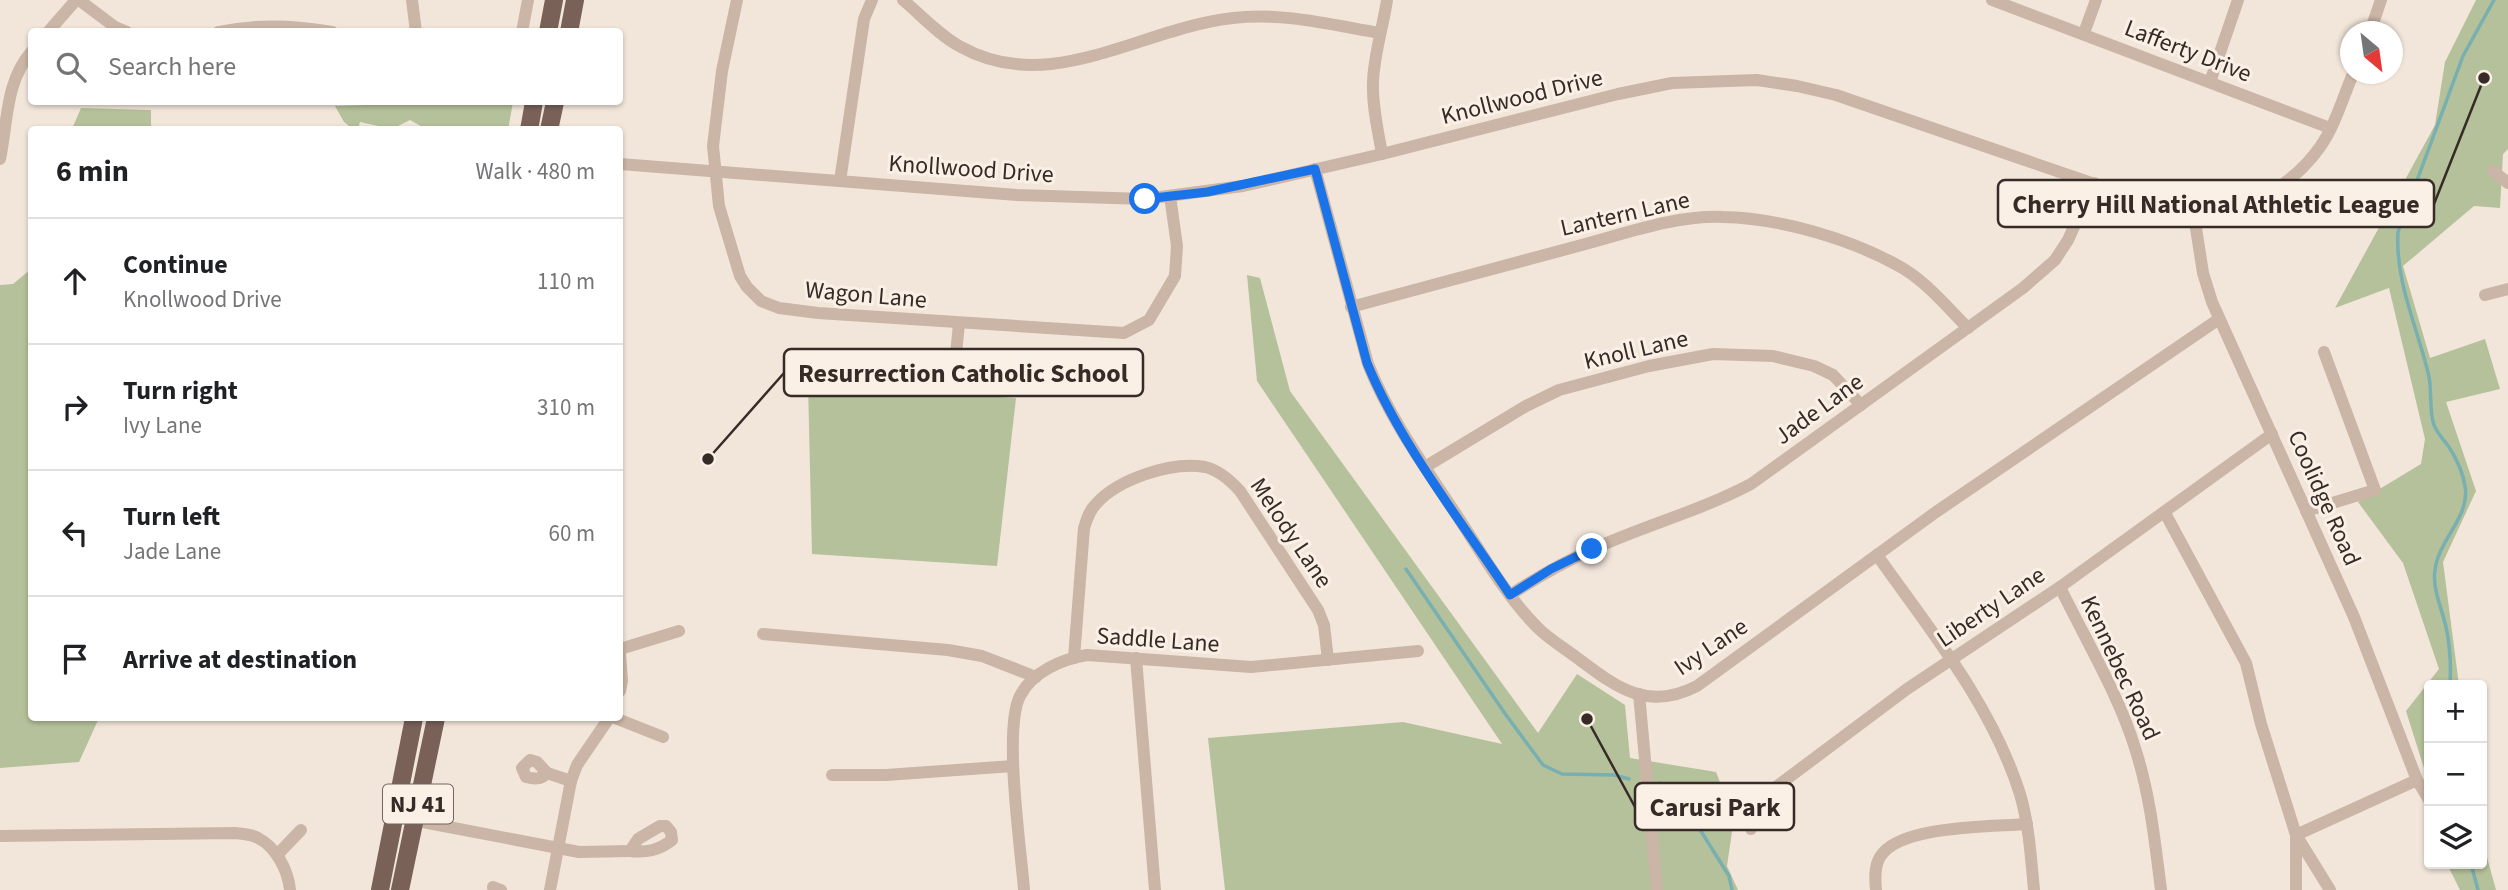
<!DOCTYPE html>
<html lang="en">
<head>
<meta charset="utf-8">
<style>
  :root { --surface:#fff; --page:#f2f2f2; --text:#202124; --muted:#757577; --line:#e0e0e0 }
  body { margin:0; font-family:"Source Sans 3",sans-serif; background:var(--page); color:var(--text) }
  .controls { position:absolute; right:21px; bottom:21px; display:grid; overflow:hidden; border-radius:7px; box-shadow:0 2px 5px #0004 }
  .controls button { width:63px; height:63px; display:grid; place-items:center; padding:0; border:0; border-bottom:2px solid var(--line); background:var(--surface); color:var(--text); font:35px sans-serif }
  .compass { position:absolute; left:2340px; top:21px; width:63px; height:63px; border-radius:50%; background:var(--surface); box-shadow:0 2px 5px #0004; rotate:151deg }
  .stop { position:absolute; width:21px; height:21px; margin:-16px; border:5px solid #1a73e8; border-radius:50%; background:#fff }
  .stop.end { background:#1a73e8; border-color:#fff; box-shadow:0 2px 7px #0008 }
  .list { margin:0; padding:0; list-style:none }
  h2 { display:flex; justify-content:space-between; align-items:center; height:91px; margin:0; padding:0 28px; font-size:30px }
  h2 small { font-size:23px; font-weight:400; color:var(--muted) }
  .list li { display:grid; grid-template-columns:46px 1fr auto; gap:21px; align-items:center; box-sizing:border-box; height:126px; padding:0 28px; border-top:2px solid var(--line) }
  .list b { display:block; font-size:26px; white-space:nowrap }
  .list p { margin:0; font-size:23px; white-space:nowrap; color:var(--muted) }
  .list em { font-size:23px; font-style:normal; color:var(--muted) }
  .icon { flex:none; width:38px; height:38px; fill:none; stroke:currentColor; stroke-width:2; stroke-linecap:round; stroke-linejoin:round }
  .map { position:relative; flex:none; width:2508px; height:890px; overflow:hidden }
  .search { position:absolute; background:var(--surface); box-shadow:0 2px 5px #0004; left:28px; top:28px; width:595px; height:77px; display:flex; align-items:center; gap:18px; box-sizing:border-box; padding:0 24px; border-radius:7px; color:var(--muted); font-size:26px }
  .panel { position:absolute; background:var(--surface); box-shadow:0 2px 5px #0004; left:28px; top:126px; width:595px; height:595px; border-radius:7px }
  .map>svg:first-child { display:block }
  .green { fill:#b5c19a }
  .lines { fill:none; stroke-linecap:round; stroke-linejoin:round }
  .stream { stroke:#78afb0; stroke-width:3.5 }
  .minor { stroke:#cab5a6; stroke-width:12 }
  .primary { stroke:#796158; stroke-width:18 }
  .route { stroke:#1a73e8; stroke-width:9 }
  .labels { text-anchor:middle; dominant-baseline:central; stroke-width:6; stroke-linejoin:round; paint-order:stroke }
  .shield { fill:#faf0e6; stroke:#716660; stroke-width:2 }
  .shield-label { font-size:23px; font-weight:bold; fill:#362b27 }
  .street-label { font-size:24px; fill:#362b27; stroke:#faf0e6 }
  .leader { fill:none; stroke:#362b27; stroke-width:2.5 }
  .callout-dot { fill:#362b27; stroke:#faf0e6; stroke-width:2.5 }
  .callout { fill:#faf0e6; stroke:#362b27; stroke-width:2.5 }
  .callout-label { font-size:26px; text-anchor:middle; font-weight:bold; fill:#362b27 }
</style>
</head>
<body>
<div class="map">
<svg width="2508" height="890" viewBox="0 0 2508 890">
  <rect width="100%" height="100%" fill="#f2e6da"/>
  <!-- green -->
  <g class="green">
    <polygon points="2476,0 2508,0 2508,149 2503,154 2500,208 2474,206 2403,266 2430,358 2485,339 2500,389 2446,402 2476,491 2443,562 2459,685 2429,685 2429,784 2406,711 2439,669 2403,563 2358,502 2421,464 2425,439 2389,288 2335,308 2435,125 2445,62"/>
    <polygon points="398,102 513,102 508,130 426,129 410,120 392,129 360,122 358,129 353,129 344,122 335,106 396,104"/>
    <polygon points="81,108 151,110 151,129 72,129"/>
    <polygon points="31,269 32,718 99,718 79,762 0,768 0,285 13,284"/>
    <polygon points="1247,275 1260,278 1290,391 1538,733 1577,674 1625,705 1630,758 1716,772 1734,818 1727,866 1738,890 1225,890 1208,738 1403,722 1502,744 1257,381"/>
    <polygon points="808,384 1016,398 997,566 812,554"/>
    <polygon points="2482,839 2496,890 2460,890 2447,864 2482,864"/>
  </g>
  <g class="lines">
    <!-- stream -->
    <g class="stream">
      <polyline points="1406,569 1506,715 1543,765 1562,774 1614,775 1629,779"/>
      <path d="M2450,685C2451,667 2450,645 2446,627C2442,609 2432,588 2435,570C2438,540 2471,516 2465,486C2463,473 2456,458 2449,447C2444,440 2437,433 2434,425C2429,411 2432,392 2429,377C2418,328 2395,283 2398,232L2463,56L2494,0"/>
      <polyline points="1660,783 1680,792 1691,805 1699,828 1729,876 1732,890"/>
      <polyline points="2471,864 2478,890"/>
    </g>
    <!-- minor -->
    <g class="minor">
      <polyline points="79,0 115,27 127,32"/>
      <polyline points="412,0 416,32"/>
      <polyline points="737,0 722,71 713,146 719,206 740,276 747,287 761,301 779,308 818,313 1124,333 1149,320 1175,276 1177,246 1170,196"/>
      <path d="M903,0C921,15 940,36 961,47C1051,97 1141,28 1233,18C1282,12 1332,25 1380,33"/>
      <polyline points="1992,0 2330,128"/>
      <polyline points="48,32 76,0"/>
      <path d="M218,32C256,24 294,25 332,32"/>
      <polyline points="522,32 528,0"/>
      <polyline points="2370,32 2381,0"/>
      <polyline points="2084,33 2096,0"/>
      <polyline points="2210,82 2238,0"/>
      <path d="M1382,154C1378,130 1372,106 1373,82C1374,54 1383,27 1387,0"/>
      <path d="M0,159C8,121 5,82 32,51"/>
      <path d="M620,164L1017,195L1145,199L1243,186L1382,154L1618,94L1672,83L1757,80L1797,86L1836,95L2138,199C2162,204 2187,211 2212,210C2254,209 2296,181 2320,147C2335,126 2343,97 2353,74"/>
      <path d="M1315,169L1368,364C1389,417 1422,463 1454,511C1480,550 1504,594 1538,628C1549,639 1564,648 1576,657C1616,687 1647,712 1697,686L1936,512L2219,319"/>
      <polyline points="2493,171 2508,183"/>
      <polyline points="840,181 864,19 872,0"/>
      <polyline points="2193,209 2203,273 2212,302 2354,617 2417,780 2429,800"/>
      <polyline points="2485,295 2508,289"/>
      <path d="M1351,307C1427,287 1502,266 1578,246C1624,234 1675,215 1723,217C1778,218 1848,238 1897,265C1924,279 1946,306 1968,328"/>
      <polyline points="953,384 959,324"/>
      <polyline points="1425,467 1526,406 1559,390 1649,366 1713,354 1773,356 1814,366 1833,375 1861,405"/>
      <polyline points="2306,511 2375,490 2324,352"/>
      <polyline points="2165,513 2246,663 2261,724 2296,835 2330,890"/>
      <path d="M1877,555C1930,630 1992,705 2020,794C2029,825 2031,858 2034,890"/>
      <path d="M2060,587C2084,637 2119,695 2135,748C2150,794 2155,842 2161,890"/>
      <path d="M1510,595C1536,578 1562,563 1591,550C1643,526 1700,511 1751,484L2023,288L2055,260L2068,240L2094,183"/>
      <polyline points="763,634 948,650 982,656 1036,677"/>
      <polyline points="620,649 679,631"/>
      <polyline points="620,654 622,681 620,691"/>
      <path d="M1074,658L1084,528C1087,519 1089,511 1096,504C1118,479 1172,461 1205,467C1218,470 1231,481 1240,491L1318,610L1324,625L1328,660"/>
      <polyline points="1136,658 1155,890"/>
      <polyline points="1639,694 1657,890"/>
      <polyline points="615,718 663,737"/>
      <path d="M530,760L537,762L547,773C541,780 534,779 526,777L522,768Z"/>
      <polyline points="547,773 571,781"/>
      <polyline points="832,775 886,775 1013,766"/>
      <polyline points="407,819 579,852 630,851"/>
      <path d="M660,826H666L671,832L672,840C659,850 647,853 630,851L638,839Z"/>
      <path d="M1751,829C1754,812 1761,803 1772,790L1907,689L2060,587L2272,434"/>
      <path d="M0,836L235,833C243,834 251,834 258,838C276,847 288,870 290,890"/>
      <polyline points="277,855 301,830"/>
      <polyline points="493,887 501,890"/>
      <polyline points="550,890 571,781 577,765 609,718"/>
      <path d="M1024,890C1021,849 1003,729 1020,696C1032,672 1062,659 1087,655L1251,667L1418,651"/>
      <path d="M1876,890C1875,880 1874,867 1880,857C1899,825 1991,827 2027,824"/>
      <polyline points="2296,890 2296,835 2417,780"/>
    </g>
    <!-- primary -->
    <g class="primary">
      <polyline points="548,32 554,0"/>
      <polyline points="569,32 575,0"/>
      <polyline points="529,130 534,102"/>
      <polyline points="549,130 555,102"/>
      <polyline points="380,890 414,718"/>
      <polyline points="400,890 436,718"/>
    </g>
  </g>
  <g class="lines">
    <!-- route -->
    <path class="route" d="M1145,199L1207,192L1315,169L1367,363C1400,444 1462,522 1510,595L1551,569L1592,549"/>
  </g>
  <g class="labels">
    <!-- shield labels -->
    <rect class="shield" x="383" y="784.5" width="70" height="39" rx="5"/>
    <g class="shield-label">
      <text x="418" y="804">NJ 41</text>
    </g>
    <!-- street labels -->
    <g class="street-label">
      <text transform="translate(2188 51) rotate(21)">Lafferty Drive</text>
      <text transform="translate(1522 97) rotate(-14)">Knollwood Drive</text>
      <text transform="translate(971 169) rotate(4)">Knollwood Drive</text>
      <text transform="translate(1625 214) rotate(-13)">Lantern Lane</text>
      <text transform="translate(866 295) rotate(5)">Wagon Lane</text>
      <text transform="translate(1636 350) rotate(-13)">Knoll Lane</text>
      <text transform="translate(1819 409) rotate(-36)">Jade Lane</text>
      <text transform="translate(2324 498) rotate(66)">Coolidge Road</text>
      <text transform="translate(1291 533) rotate(56)">Melody Lane</text>
      <text transform="translate(1991 607) rotate(-34)">Liberty Lane</text>
      <text transform="translate(1158 640) rotate(4)">Saddle Lane</text>
      <text transform="translate(1711 647) rotate(-34)">Ivy Lane</text>
      <text transform="translate(2120 668) rotate(65)">Kennebec Road</text>
    </g>
  </g>
  <!-- callouts -->
  <path class="leader" d="M2484 78L2434 204M708 459L784 373M1587 719L1635 807"/>
  <g class="callout-dot">
    <circle cx="2484" cy="78" r="7"/>
    <circle cx="708" cy="459" r="7"/>
    <circle cx="1587" cy="719" r="7"/>
  </g>
  <g class="callout">
    <rect x="1998" y="180" width="436" height="47" rx="7"/>
    <rect x="784" y="349" width="359" height="47" rx="7"/>
    <rect x="1635" y="783" width="159" height="47" rx="7"/>
  </g>
  <g class="callout-label">
    <text x="2216" y="213">Cherry Hill National Athletic League</text>
    <text x="963" y="382">Resurrection Catholic School</text>
    <text x="1715" y="816">Carusi Park</text>
  </g>
</svg>
<div class="controls">
<button>+</button>
<button>−</button>
<button><svg class="icon" aria-label="layers" viewBox="0 0 24 24"><path d="M12 4l9 5-9 5-9-5zM3 14l9 5 9-5"/></svg></button>
</div>
<svg class="compass" viewBox="-18 -18 36 36"><path d="M0-13l5 13h-10z" fill="#e53935"/><path d="M0 13l5-13h-10z" fill="#757577"/></svg>
<div class="stop" style="left:1145px;top:199px"></div>
<div class="stop end" style="left:1592px;top:549px"></div>
<div class="search"><svg class="icon" aria-label="search" viewBox="0 0 24 24"><circle cx="10" cy="10" r="6"/><path d="M15 15l6 6"/></svg>Search here</div>
<section class="panel">
<h2>6 min<small>Walk · 480 m</small></h2>
<ul class="list">
<li><svg class="icon" aria-label="ahead" viewBox="0 0 24 24"><path d="M12 20V5M6 11l6-6 6 6"/></svg><div><b>Continue</b><p>Knollwood Drive</p></div><em>110 m</em></li>
<li><svg class="icon" aria-label="right" viewBox="0 0 24 24"><path d="M7 20v-9h11M14 6l5 5-5 5"/></svg><div><b>Turn right</b><p>Ivy Lane</p></div><em>310 m</em></li>
<li><svg class="icon" aria-label="left" viewBox="0 0 24 24"><path d="M17 20v-9H6M10 6l-5 5 5 5"/></svg><div><b>Turn left</b><p>Jade Lane</p></div><em>60 m</em></li>
<li><svg class="icon" aria-label="arrive" viewBox="0 0 24 24"><path d="M6 21V4h12l-3 4 3 4H6"/></svg><div><b>Arrive at destination</b></div></li>
</ul>
</section>
</div>
</body>
</html>
